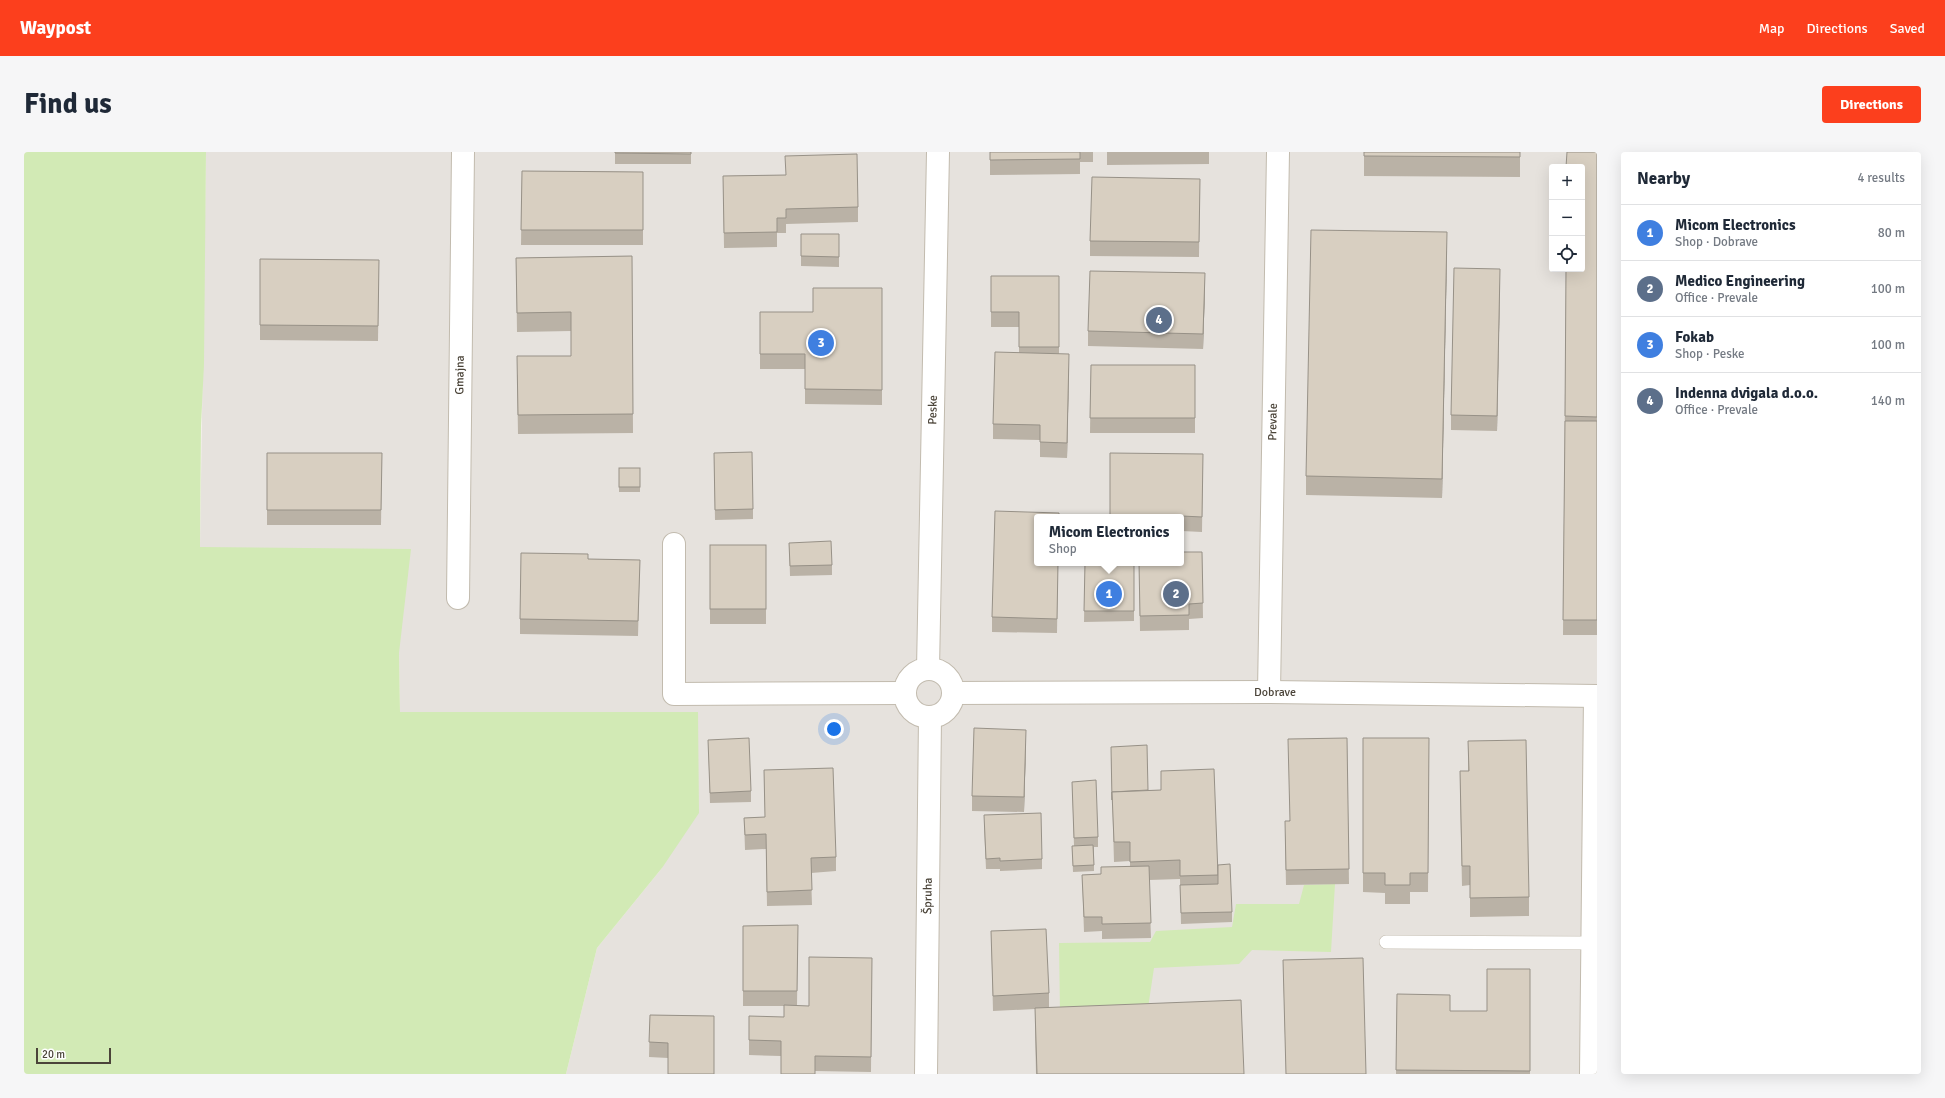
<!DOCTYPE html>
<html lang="en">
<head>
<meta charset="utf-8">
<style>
  :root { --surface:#fff; --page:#f6f6f7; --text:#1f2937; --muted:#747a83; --line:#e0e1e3; --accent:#fc3f1d }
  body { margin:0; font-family:Signika,sans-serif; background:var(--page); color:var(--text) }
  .controls { position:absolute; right:12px; top:12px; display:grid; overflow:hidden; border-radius:4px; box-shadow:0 4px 16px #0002 }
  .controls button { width:36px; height:36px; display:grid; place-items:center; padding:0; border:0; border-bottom:1px solid var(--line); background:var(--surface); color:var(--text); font:20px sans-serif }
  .scale { position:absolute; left:12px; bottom:10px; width:75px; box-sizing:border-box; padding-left:4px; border:2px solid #4b4439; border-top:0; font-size:11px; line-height:14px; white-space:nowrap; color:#4b4439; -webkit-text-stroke:3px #fff; paint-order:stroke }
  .you { position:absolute; left:810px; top:577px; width:14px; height:14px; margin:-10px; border:3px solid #fff; border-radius:50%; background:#1a73e8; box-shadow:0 0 0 6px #1a73e833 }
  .badge { display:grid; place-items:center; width:26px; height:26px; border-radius:50%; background:var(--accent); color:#fff; font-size:13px; font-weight:700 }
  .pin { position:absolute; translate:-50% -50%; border:2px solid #fff; box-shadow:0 1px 4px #0006 }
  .popup { position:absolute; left:1010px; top:362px; width:150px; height:52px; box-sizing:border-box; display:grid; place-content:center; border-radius:4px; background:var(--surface); filter:drop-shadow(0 1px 3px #0005); font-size:13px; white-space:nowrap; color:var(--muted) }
  .popup b { font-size:15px; color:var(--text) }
  .popup::after { content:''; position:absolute; left:50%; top:100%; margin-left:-8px; border:8px solid transparent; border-top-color:var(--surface) }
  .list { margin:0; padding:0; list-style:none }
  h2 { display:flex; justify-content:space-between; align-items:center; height:52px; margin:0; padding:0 16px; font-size:17px }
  h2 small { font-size:13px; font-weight:400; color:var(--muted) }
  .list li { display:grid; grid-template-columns:26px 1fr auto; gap:12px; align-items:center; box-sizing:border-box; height:56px; padding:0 16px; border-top:1px solid var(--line) }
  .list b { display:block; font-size:15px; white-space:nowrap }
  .list p { margin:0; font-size:13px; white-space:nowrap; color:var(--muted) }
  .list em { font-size:13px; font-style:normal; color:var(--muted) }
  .icon { flex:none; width:22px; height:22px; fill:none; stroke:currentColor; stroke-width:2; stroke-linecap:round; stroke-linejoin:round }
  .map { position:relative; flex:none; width:1573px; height:922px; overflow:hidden; border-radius:4px }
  header { display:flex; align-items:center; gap:24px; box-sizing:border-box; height:56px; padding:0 20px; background:var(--accent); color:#fff }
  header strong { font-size:19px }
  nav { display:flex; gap:22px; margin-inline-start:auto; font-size:14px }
  .intro { display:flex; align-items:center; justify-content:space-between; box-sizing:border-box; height:96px; padding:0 24px }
  h1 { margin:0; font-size:28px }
  .button { padding:10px 18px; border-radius:4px; background:var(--accent); color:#fff; font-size:14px; font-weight:700 }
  main { display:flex; gap:24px; padding:0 24px }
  aside { flex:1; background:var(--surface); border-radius:4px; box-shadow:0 4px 16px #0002 }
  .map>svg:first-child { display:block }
  .industrial { fill:#e6e2dd; fill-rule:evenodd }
  .green { fill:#d2eab5 }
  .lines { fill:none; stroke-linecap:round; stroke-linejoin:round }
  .lane-casing { stroke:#c2bbae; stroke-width:14 }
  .street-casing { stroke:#c2bbae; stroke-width:24 }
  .lane { stroke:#fff; stroke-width:13 }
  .street { stroke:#fff; stroke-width:22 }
  .wall { fill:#bab2a6 }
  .shaded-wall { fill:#979187 }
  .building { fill:#d8cfc1; stroke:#979187 }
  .labels { text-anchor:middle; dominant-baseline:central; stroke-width:4; stroke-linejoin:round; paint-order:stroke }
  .street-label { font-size:12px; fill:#4b4439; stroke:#fff }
</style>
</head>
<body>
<header>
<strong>Waypost</strong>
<nav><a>Map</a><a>Directions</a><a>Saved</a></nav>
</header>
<div class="intro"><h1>Find us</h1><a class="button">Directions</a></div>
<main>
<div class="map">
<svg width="1573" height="922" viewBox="0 0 1573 922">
  <rect width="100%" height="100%" fill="#f6f3ec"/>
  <!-- industrial -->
  <path class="industrial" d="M182,0H1573V922H542L573,796L638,716L674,561L376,560L375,501L176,395ZM1528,15H1558V117H1528ZM1013,365H1157V411H1013Z"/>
  <!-- green -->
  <g class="green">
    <polygon points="0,0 182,0 180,212 177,274 176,395 387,397 375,501 376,560 674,560 675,661 638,716 573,796 542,922 0,922"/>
    <polygon points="1311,732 1307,800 1228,798 1215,812 1130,816 1124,856 1036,861 1035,791 1126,790 1132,779 1208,775 1212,752 1275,752 1280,733"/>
  </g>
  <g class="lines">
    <!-- lane casing -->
    <g class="lane-casing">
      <polyline id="lane" points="1362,790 1568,791"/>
    </g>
    <!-- street casing -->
    <g class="street-casing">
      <g id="street">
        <polyline points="650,392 650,542 881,541"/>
        <polyline points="434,446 439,0"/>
        <circle cx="905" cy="541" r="24"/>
        <polyline points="904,517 914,0"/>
        <polyline points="1245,540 1254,0"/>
        <polyline points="929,541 1245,540 1573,544"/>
        <polyline points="902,922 906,565"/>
        <polyline points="1567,922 1571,544"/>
      </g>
    </g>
    <!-- lane -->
    <use href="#lane" class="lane"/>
    <!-- street -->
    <use href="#street" class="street"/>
  </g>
  <!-- wall -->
  <g class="wall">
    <rect x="591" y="0" width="76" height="12"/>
    <polygon points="966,0 1069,0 1069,10 1056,10 1056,22 966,23"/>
    <polygon points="1083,0 1185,0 1185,12 1083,13"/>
    <polygon points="1340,0 1496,0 1496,25 1340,24"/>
    <polygon points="1573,0 1573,483 1539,483 1542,117"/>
    <polygon points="498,19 619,20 619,93 497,93"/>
    <polygon points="761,23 834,55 834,70 762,72 762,81 753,81 753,95 700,96 699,24"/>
    <polygon points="1176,27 1175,105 1066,104 1066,89"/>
    <polygon points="777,82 815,82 815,115 777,114"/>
    <polygon points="1423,99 1418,346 1282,343 1282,324"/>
    <polygon points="608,104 609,281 494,282 493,223 547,204 547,179 493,180 492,106"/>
    <polygon points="236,107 355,108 354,189 236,188"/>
    <polygon points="967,124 1035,124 1035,202 1045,217 1043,306 1016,305 1016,288 969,287 969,272 995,201 995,175 967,175"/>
    <polygon points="1476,132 1473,279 1427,278 1427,263"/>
    <polygon points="858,136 858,253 781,252 781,217 736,217 736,160 789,160"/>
    <polygon points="1181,136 1179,197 1064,194 1064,179"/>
    <polygon points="1067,213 1171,213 1171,281 1066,281"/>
    <polygon points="243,301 358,301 357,373 243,373"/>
    <polygon points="690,301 729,357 729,367 691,368"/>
    <polygon points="1179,302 1178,380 1158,379 1158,384 1157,384 1157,365"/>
    <rect x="595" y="316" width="21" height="24"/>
    <polygon points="765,391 808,413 808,423 766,424"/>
    <rect x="686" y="393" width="56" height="79"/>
    <polygon points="1178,400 1179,466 1165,467 1165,478 1116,479 1115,411"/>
    <polygon points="564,407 616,408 614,484 496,482 496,467"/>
    <polygon points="1013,411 1034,411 1033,481 968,480 968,465"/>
    <polygon points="1061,411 1110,411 1110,469 1060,470"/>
    <polygon points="1323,586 1325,732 1262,733 1261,684 1265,669"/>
    <polygon points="1339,586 1405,586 1404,740 1386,740 1386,752 1361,752 1361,741 1339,740"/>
    <polygon points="684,588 727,639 727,650 686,651"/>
    <polygon points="1444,589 1505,745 1505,764 1446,765 1446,733 1438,734 1436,638 1436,619 1444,619"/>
    <polygon points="1002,592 1000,660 948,659 948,644"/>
    <polygon points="1087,605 1124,638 1137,638 1137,619 1194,713 1208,760 1208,770 1157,772 1156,727 1125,728 1127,786 1078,787 1078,779 1060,780 1058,723 1077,722 1106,714 1106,709 1090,710"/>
    <polygon points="740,618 812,705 812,719 787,721 788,753 743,754 742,697 721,698 720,666 741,665"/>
    <polygon points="1048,630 1074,685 1074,695 1070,695 1070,719 1049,720 1048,694 1050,694"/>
    <polygon points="960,673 1018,707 1018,717 976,719 976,717 962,717"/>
    <polygon points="774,773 773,854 785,854 848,806 847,920 791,919 757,904 725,903 725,888 760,865 760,854 719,854 719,774"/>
    <polygon points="967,779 1025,841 1025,856 1220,922 1012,922 1011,876 1011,857 969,859"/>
    <polygon points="1259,808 1342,922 1262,922"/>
    <polygon points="1506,817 1506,922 1372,922 1373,842 1426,859 1463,859"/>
    <polygon points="626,863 690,864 644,906 625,905"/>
  </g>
  <!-- shaded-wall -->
  <g class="shaded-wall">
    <polygon points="1423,80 1423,99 1418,346 1418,327"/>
    <polygon points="1476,117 1476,132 1473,279 1473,264"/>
    <polygon points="1181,121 1181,136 1179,197 1179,182"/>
    <polygon points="1045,202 1045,217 1043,306 1043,291"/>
    <polygon points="1002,578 1002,592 1000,660 1000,645"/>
  </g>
  <!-- building -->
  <g class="building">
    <polygon points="591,0 667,0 667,2 591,1"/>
    <polygon points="966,0 1056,0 1056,7 966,8"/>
    <polygon points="1340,0 1496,0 1496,5 1340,4"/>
    <polygon points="1543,0 1573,0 1573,265 1541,264 1542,117 1558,117 1558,15 1542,15"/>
    <polygon points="833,2 834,55 762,57 762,66 753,66 753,80 700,81 699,24 762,23 761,4"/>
    <polygon points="498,19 619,20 619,78 497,78"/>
    <polygon points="1068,25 1176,27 1175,90 1066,89"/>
    <polygon points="1287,78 1423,80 1418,327 1282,324"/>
    <polygon points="777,82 815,82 815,105 777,104"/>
    <polygon points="608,104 609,262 494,263 493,204 547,204 547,160 493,161 492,106"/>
    <polygon points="236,107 355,108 354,174 236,173"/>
    <polygon points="1430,116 1476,117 1473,264 1427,263"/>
    <polygon points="1066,119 1181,121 1179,182 1064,179"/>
    <polygon points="967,124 1035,124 1035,195 995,195 995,160 967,160"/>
    <polygon points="789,136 858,136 858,238 781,237 781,202 736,202 736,160 789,160"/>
    <polygon points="971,200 1045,202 1043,291 1016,290 1016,273 969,272"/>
    <polygon points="1067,213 1171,213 1171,266 1066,266"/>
    <polygon points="1541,269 1573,269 1573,468 1539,468"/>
    <polygon points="728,300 729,357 691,358 690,301"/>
    <polygon points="243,301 358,301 357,358 243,358"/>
    <polygon points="1086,301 1179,302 1178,365 1158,364 1158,369 1157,369 1157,365 1086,365"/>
    <rect x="595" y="316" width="21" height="19"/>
    <polygon points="971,359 1035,361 1035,365 1013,365 1013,411 1034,411 1033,467 968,465"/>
    <polygon points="807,389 808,413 766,414 765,391"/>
    <rect x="686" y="393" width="56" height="64"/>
    <polygon points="1157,400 1178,400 1179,451 1165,452 1165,463 1116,464 1115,411 1157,411"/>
    <polygon points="497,401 564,402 564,407 616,408 614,469 496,467"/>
    <polygon points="1061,411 1110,411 1110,459 1060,459"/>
    <polygon points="950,576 1002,578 1000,645 948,644"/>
    <polygon points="725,586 727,639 686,641 684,588"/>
    <polygon points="1323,586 1325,717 1262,718 1261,669 1266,669 1264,587"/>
    <polygon points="1339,586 1405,586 1404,721 1386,721 1386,733 1361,733 1361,721 1339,721"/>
    <polygon points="1502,588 1505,745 1446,746 1446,714 1438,714 1436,619 1445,619 1444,589"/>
    <polygon points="1123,593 1124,638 1088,640 1088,648 1087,595"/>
    <polygon points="809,616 812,705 787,706 788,738 743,740 742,682 721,683 720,666 741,665 740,618"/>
    <polygon points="1190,617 1194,723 1156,724 1156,708 1106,710 1106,690 1090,690 1088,640 1137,638 1137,619"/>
    <polygon points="1072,628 1074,685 1050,686 1048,630"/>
    <polygon points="1017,661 1018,707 976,709 976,706 962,707 960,663"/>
    <polygon points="1069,693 1070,713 1049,714 1048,694"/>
    <polygon points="1206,712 1208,760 1157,761 1156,733 1194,732 1194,713"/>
    <polygon points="1125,714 1127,771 1078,772 1078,765 1060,765 1058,723 1077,722 1077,715"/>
    <polygon points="774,773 773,839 719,839 719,774"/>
    <polygon points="1022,777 1025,841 969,844 967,779"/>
    <polygon points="785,805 848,806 847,905 791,904 791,922 757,922 757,889 725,888 725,864 760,865 760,853 785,854"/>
    <polygon points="1339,806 1342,922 1262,922 1259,808"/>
    <polygon points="1463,817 1506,817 1506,919 1372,918 1373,842 1426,843 1426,859 1463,859"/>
    <polygon points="1217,848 1220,922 1013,922 1011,856"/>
    <polygon points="626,863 690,864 690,922 644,922 644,891 625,890"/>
  </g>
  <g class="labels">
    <!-- street labels -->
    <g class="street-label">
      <text transform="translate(436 223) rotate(-89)">Gmajna</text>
      <text transform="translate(909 258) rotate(-89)">Peske</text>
      <text transform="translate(1249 270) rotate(-89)">Prevale</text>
      <text x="1251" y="540">Dobrave</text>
      <text transform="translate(904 744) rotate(-89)">Špruha</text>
    </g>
  </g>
</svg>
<div class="controls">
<button>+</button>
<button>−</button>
<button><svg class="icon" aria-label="locate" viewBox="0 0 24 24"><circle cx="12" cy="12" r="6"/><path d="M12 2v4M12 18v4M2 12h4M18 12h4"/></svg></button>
</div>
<div class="scale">20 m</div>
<div class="you"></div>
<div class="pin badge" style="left:1085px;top:442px;background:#3f7fe0">1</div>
<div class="popup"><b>Micom Electronics</b>Shop</div>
<div class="pin badge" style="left:1152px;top:442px;background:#5c6f8a">2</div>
<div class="pin badge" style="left:797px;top:191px;background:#3f7fe0">3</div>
<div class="pin badge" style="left:1135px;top:168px;background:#5c6f8a">4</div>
</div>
<aside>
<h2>Nearby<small>4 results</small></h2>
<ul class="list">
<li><span class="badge" style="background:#3f7fe0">1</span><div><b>Micom Electronics</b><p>Shop · Dobrave</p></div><em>80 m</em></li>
<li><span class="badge" style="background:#5c6f8a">2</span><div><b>Medico Engineering</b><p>Office · Prevale</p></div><em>100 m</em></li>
<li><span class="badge" style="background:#3f7fe0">3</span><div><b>Fokab</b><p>Shop · Peske</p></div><em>100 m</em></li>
<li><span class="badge" style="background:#5c6f8a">4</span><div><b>Indenna dvigala d.o.o.</b><p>Office · Prevale</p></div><em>140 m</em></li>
</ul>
</aside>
</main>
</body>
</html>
